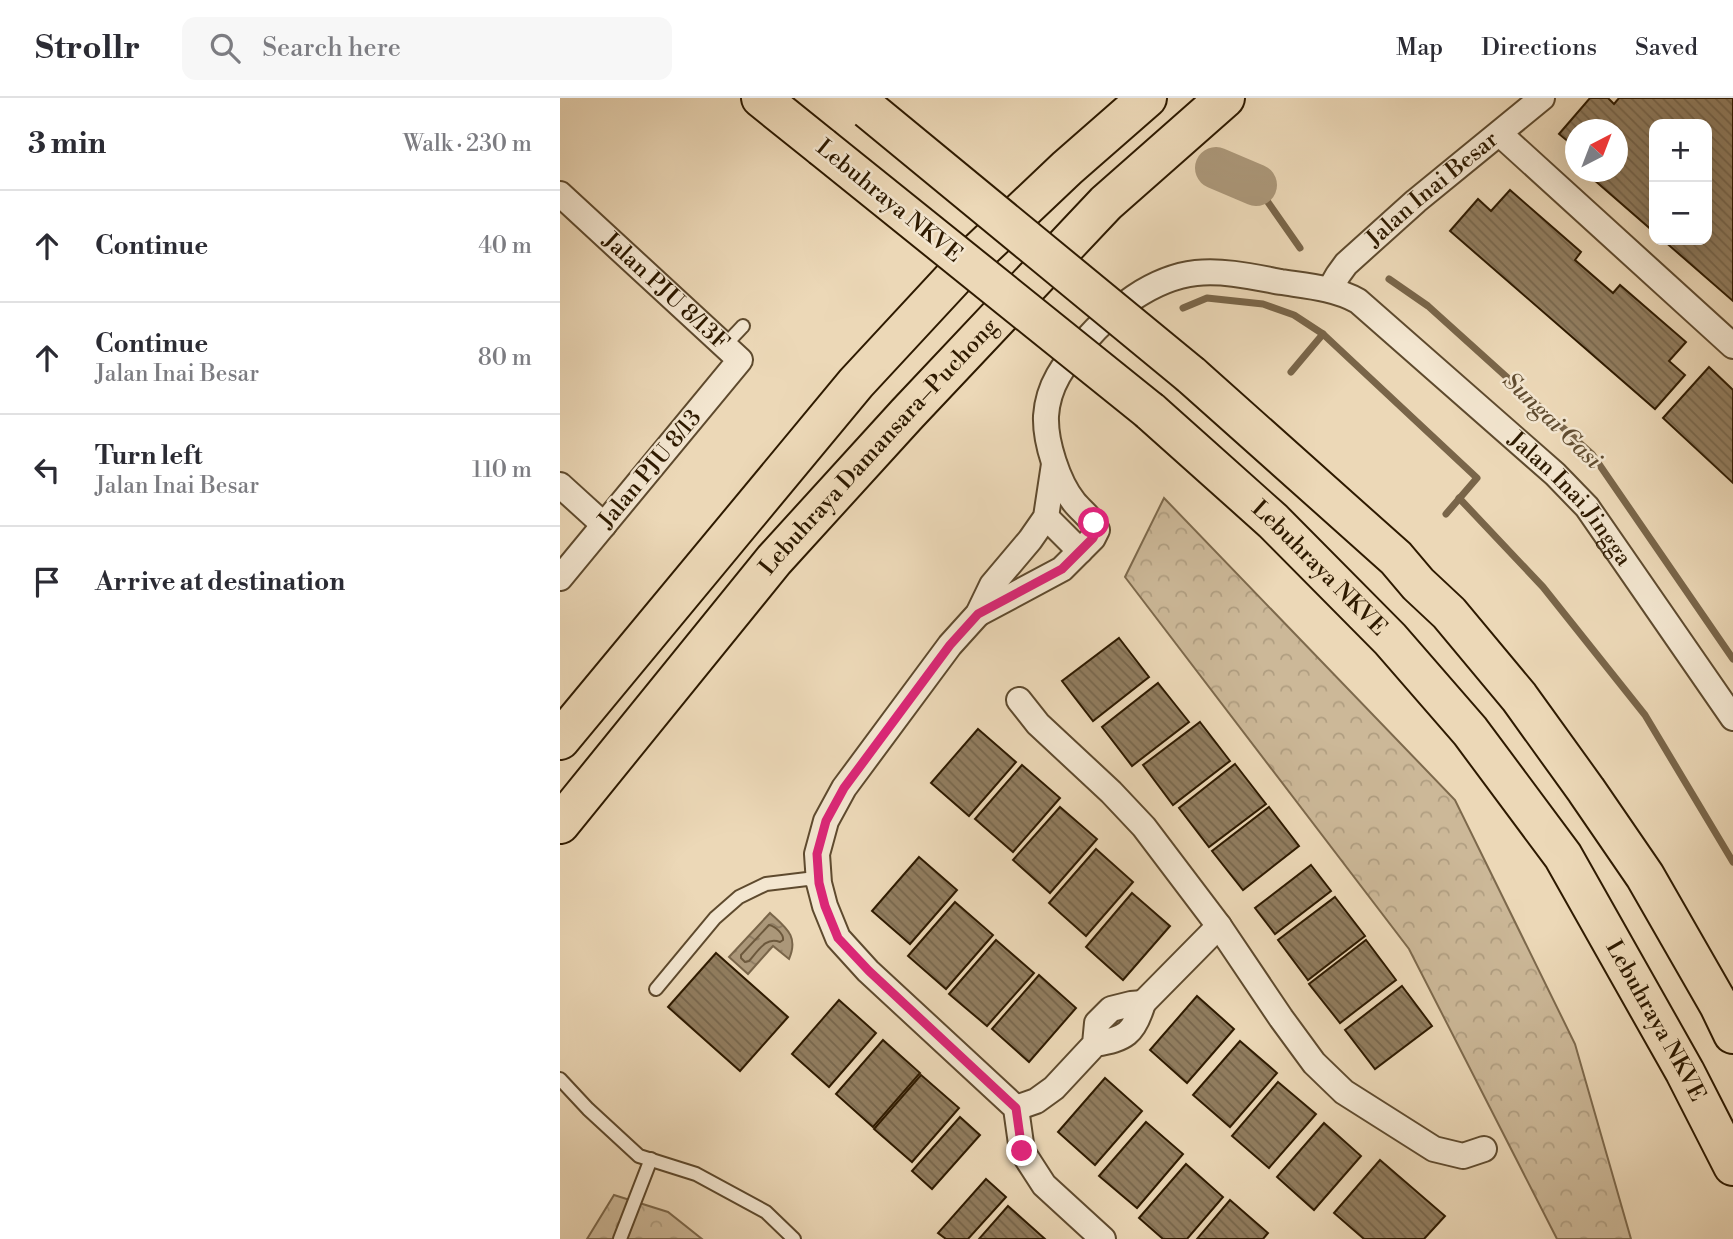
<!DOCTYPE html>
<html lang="en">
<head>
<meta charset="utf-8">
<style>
  :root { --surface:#fff; --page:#f7f7f7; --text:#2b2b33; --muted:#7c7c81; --line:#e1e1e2 }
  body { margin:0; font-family:"Libre Bodoni",serif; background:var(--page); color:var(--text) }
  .controls { position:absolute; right:21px; top:21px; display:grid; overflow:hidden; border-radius:14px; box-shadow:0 7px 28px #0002 }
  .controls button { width:63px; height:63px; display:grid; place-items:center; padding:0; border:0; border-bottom:2px solid var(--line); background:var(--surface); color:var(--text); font:35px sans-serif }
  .compass { position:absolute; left:1005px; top:21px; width:63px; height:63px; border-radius:50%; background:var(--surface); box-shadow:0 7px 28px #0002; rotate:42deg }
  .stop { position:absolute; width:21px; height:21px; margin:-16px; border:5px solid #db2777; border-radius:50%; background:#fff }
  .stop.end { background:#db2777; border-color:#fff; box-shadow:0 2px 7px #0008 }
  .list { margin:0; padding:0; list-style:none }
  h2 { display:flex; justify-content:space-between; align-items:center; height:91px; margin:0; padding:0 28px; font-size:30px }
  h2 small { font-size:23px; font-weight:400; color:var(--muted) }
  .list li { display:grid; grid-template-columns:46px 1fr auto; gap:21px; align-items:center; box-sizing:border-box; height:112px; padding:0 28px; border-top:2px solid var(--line) }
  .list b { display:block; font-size:26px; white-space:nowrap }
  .list p { margin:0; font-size:23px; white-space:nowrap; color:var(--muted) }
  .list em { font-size:23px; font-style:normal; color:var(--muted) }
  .icon { flex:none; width:38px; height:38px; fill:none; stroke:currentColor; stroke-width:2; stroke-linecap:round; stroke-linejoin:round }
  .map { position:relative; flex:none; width:1173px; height:1141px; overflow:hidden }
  header { display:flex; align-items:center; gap:42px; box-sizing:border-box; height:98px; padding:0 35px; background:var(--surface); border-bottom:2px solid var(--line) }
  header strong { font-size:33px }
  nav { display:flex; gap:38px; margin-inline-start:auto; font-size:24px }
  .search { width:490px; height:63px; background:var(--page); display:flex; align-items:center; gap:18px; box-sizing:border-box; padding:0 24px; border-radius:14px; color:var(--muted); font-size:26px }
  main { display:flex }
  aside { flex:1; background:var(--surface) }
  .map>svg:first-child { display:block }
  .forest { fill:url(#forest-crowns); stroke:#7d694c; stroke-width:2 }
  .water { fill:url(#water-ripples); stroke:#796549; stroke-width:2 }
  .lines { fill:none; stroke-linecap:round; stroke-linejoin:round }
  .shore { stroke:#6c583c; stroke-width:2 }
  .stream { stroke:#796549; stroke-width:7 }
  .river { stroke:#ab9779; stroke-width:42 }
  .building { fill:url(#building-back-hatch); stroke:#2e1a00; stroke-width:2 }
  .lane-casing { stroke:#5e4a2e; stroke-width:16 }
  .street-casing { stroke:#5e4a2e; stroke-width:28 }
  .highway-casing { stroke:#2e1a00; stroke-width:42 }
  .lane { stroke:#f3e6d0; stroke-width:12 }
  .street { stroke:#f3e6d0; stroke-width:24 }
  .highway { stroke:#ecd8b7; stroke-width:38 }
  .highway-bridge-casing { stroke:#2e1a00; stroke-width:42; stroke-linecap:butt }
  .highway-bridge { stroke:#ecd8b7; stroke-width:38 }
  .route { stroke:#db2777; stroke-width:9 }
  .labels { text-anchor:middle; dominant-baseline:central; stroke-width:5; stroke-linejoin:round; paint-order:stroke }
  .street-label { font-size:23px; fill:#2e1a00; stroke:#f3e6d0 }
  .water-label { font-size:24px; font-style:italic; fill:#604c30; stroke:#f3e6d0 }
</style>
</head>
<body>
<header>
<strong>Strollr</strong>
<div class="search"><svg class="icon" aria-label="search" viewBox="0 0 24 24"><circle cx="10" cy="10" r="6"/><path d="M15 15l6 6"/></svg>Search here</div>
<nav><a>Map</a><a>Directions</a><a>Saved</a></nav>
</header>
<main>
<aside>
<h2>3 min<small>Walk · 230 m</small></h2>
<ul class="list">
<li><svg class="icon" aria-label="ahead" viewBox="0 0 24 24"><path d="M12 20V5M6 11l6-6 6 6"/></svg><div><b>Continue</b></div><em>40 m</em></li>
<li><svg class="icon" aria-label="ahead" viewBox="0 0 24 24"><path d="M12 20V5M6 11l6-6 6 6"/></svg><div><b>Continue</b><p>Jalan Inai Besar</p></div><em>80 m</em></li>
<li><svg class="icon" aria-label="left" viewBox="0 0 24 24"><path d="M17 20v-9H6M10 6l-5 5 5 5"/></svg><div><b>Turn left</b><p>Jalan Inai Besar</p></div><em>110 m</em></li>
<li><svg class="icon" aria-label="arrive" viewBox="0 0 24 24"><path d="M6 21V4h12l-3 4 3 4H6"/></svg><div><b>Arrive at destination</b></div></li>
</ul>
</aside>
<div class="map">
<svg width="1173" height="1141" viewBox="0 0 1173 1141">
  <defs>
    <pattern id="forest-crowns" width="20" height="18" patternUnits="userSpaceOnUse" patternTransform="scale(1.75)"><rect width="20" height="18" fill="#ccb898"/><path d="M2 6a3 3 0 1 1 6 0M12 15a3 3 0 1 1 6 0" fill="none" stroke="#b09e81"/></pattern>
    <pattern id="water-ripples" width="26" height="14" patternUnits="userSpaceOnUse" patternTransform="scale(1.75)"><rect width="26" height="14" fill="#ab9779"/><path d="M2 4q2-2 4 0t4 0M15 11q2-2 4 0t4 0" fill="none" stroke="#8c7a61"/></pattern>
    <pattern id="building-back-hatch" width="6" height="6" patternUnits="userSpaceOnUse" patternTransform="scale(1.75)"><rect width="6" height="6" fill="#917d5f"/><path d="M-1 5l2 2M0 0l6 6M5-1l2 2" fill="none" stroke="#77664c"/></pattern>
  </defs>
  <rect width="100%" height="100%" fill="#ecd8b7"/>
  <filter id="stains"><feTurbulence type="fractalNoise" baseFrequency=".00286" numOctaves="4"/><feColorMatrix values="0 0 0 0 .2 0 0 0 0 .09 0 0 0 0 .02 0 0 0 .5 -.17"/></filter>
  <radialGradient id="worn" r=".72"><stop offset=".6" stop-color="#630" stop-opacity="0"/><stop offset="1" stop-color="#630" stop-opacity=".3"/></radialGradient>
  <!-- forest -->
  <g class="forest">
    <polygon points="604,400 895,702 1015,946 1071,1141 997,1141 849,851 565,479"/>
    <polygon points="54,1097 108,1114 142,1141 27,1141"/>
  </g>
  <!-- water -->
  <path class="water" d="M210,815C226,830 239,838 229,861L213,848L188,876L169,859Z"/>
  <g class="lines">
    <!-- shore -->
    <path class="shore" d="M209,827C215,828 224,836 223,842L220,844C206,838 198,853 189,863L185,864L181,860V857Z"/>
    <!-- stream -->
    <g class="stream">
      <polyline points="696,87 740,150"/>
      <polyline points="829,181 868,208 1032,356 1173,561"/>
      <polyline points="623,210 647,200 703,206 734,217 763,236 917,380 886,416"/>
      <polyline points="731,274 763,236"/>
      <polyline points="899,400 983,489 1085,617 1173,764"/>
    </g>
    <!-- river -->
    <polyline class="river" points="656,70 696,87"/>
  </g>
  <!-- building -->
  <g class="building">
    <polygon points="1030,0 1048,0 1054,6 1059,0 1173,0 1173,203 1103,142 1147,142 1147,26 1094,26 1094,134 1025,74 1058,74 1058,32 1016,32 1016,50 999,36"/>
    <polygon points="950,92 1021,154 1015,162 1053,195 1060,187 1126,244 1109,263 1125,277 1095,311 890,133 918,101 931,113"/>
    <polygon points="1149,269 1173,292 1173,385 1103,320"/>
    <polygon points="559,540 589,579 533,623 502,583"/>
    <polygon points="598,585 629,624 572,668 542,629"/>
    <polygon points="640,624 670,663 613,707 583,667"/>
    <polygon points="418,631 456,664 409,718 371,685"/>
    <polygon points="675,666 706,706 649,749 619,710"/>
    <polygon points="462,667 500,700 453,754 415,721"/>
    <polygon points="500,709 537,741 490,795 453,762"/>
    <polygon points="709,709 739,748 683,792 652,753"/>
    <polygon points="536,751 573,784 526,838 489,805"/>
    <polygon points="359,759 397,792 350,846 312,813"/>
    <polygon points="751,767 771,793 715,836 695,810"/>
    <polygon points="572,795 610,828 563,882 526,849"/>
    <polygon points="775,799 805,838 748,882 718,842"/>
    <polygon points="395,804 433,837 386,891 348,858"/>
    <polygon points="436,842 474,875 427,928 389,896"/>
    <polygon points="806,842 836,882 780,925 749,886"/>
    <polygon points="156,855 228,919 180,973 108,909"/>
    <polygon points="479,877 516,910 469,964 432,931"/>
    <polygon points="842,888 872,928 815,971 785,932"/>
    <polygon points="637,898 674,931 627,985 590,952"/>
    <polygon points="279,902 316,935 269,989 232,956"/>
    <polygon points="323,942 360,975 313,1029 276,996"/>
    <polygon points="680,943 717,975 670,1029 633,997"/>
    <polygon points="361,977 399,1010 352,1064 314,1031"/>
    <polygon points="545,980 582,1013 535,1067 498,1034"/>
    <polygon points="718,984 756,1016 709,1070 672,1038"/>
    <polygon points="400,1019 420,1037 372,1091 352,1073"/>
    <polygon points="586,1024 623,1056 577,1110 539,1078"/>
    <polygon points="764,1025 801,1058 754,1112 717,1079"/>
    <polygon points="820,1062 885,1118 864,1141 804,1141 774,1115"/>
    <polygon points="626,1066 663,1099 627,1141 603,1141 579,1120"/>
    <polygon points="426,1081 446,1099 408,1141 386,1141 378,1135"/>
    <polygon points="670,1102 708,1135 703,1141 637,1141"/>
    <polygon points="448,1108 485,1141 419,1141"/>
  </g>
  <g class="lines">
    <!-- lane casing -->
    <g class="lane-casing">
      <g id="lane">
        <polyline points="165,247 183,228"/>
        <polyline points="96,891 155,820 179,799 206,786 247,781 259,785"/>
        <polyline points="0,981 28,1011 79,1058 136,1076 206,1114 234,1141"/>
        <polyline points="60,1141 91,1061"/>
      </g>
    </g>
    <!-- street casing -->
    <g class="street-casing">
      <g id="street">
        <polyline points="940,36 1173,248"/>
        <path id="s1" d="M0,96L180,262L0,480"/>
        <path id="s2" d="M770,191L778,177L786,166L856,103L982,0"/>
        <polyline points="494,366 486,419 470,442 432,487 418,516 390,547 284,690 266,723 257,756 259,785 265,808 278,840 308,873 456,1010 462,1053 484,1087 543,1141"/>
        <polyline points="0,387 44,427"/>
        <polyline points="486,419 520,453"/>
        <path id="s3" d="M418,516L502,471L533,440L537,432C532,420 522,414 514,404C498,384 485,344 486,318C488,287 504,266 524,244C552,212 592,180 636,175C664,172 694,179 721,184C747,188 775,190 798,203L995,376L1027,409L1173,620"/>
        <polyline points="459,602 478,626 551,694 584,729 659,828 721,920 754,965 784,994 874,1051 903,1058 924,1051"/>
        <polyline points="583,905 659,828"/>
        <path d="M456,1010L476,1003L494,990L535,946L537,925L551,911L571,906L583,905C574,936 565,941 535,946"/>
      </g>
    </g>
    <!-- highway casing -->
    <g class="highway-casing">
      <g id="highway">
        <polyline points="201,0 262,49"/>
        <polyline points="631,277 836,460 858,486 889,515 959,599 1026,692 1085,778 1159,907 1173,936"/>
        <path id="s4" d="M590,313L713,423L830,541L910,633L1003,758L1125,974L1173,1068"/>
        <polyline points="0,642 296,285 411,161 507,70 587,0"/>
        <path id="s5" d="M0,726L214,462L347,316L546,105L665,0"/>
      </g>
    </g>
    <!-- lane -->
    <use href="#lane" class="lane"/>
    <!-- street -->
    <use href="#street" class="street"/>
    <!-- highway -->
    <use href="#highway" class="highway"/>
    <!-- highway-bridge casing -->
    <g class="highway-bridge-casing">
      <g id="highway-bridge">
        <polyline points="308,11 631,277"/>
        <polyline points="262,49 590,313"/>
      </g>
    </g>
    <!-- highway-bridge -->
    <use href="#highway-bridge" class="highway-bridge"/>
  </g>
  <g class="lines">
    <!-- route -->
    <polyline class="route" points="462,1053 456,1010 309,873 278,840 265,808 259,785 257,756 266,723 284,690 390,547 418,516 502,471 533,440 537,432 534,425"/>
  </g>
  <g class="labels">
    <!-- street labels -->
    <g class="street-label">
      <text stroke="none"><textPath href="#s2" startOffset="144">Jalan Inai Besar</textPath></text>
      <text transform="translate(329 103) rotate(39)">Lebuhraya NKVE</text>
      <text stroke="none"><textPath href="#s1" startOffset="144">Jalan PJU 8/13F</textPath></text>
      <text stroke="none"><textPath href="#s5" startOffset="494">Lebuhraya Damansara–Puchong</textPath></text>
      <text transform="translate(90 371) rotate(-50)">Jalan PJU 8/13</text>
      <text stroke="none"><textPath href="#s3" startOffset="952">Jalan Inai Jingga</textPath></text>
      <text stroke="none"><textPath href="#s4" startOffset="231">Lebuhraya NKVE</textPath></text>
      <text stroke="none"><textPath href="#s4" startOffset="798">Lebuhraya NKVE</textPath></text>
    </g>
    <!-- water labels -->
    <g class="water-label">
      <text transform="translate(992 323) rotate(44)">Sungai Gasi</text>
    </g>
  </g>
  <rect width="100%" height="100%" filter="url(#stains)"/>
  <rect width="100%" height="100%" fill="url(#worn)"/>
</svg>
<div class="controls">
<button>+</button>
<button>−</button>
</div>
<svg class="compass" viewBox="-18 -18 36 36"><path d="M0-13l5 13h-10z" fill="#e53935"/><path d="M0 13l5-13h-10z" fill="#7c7c81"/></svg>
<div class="stop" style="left:534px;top:425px"></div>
<div class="stop end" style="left:462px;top:1053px"></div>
</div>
</main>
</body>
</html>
